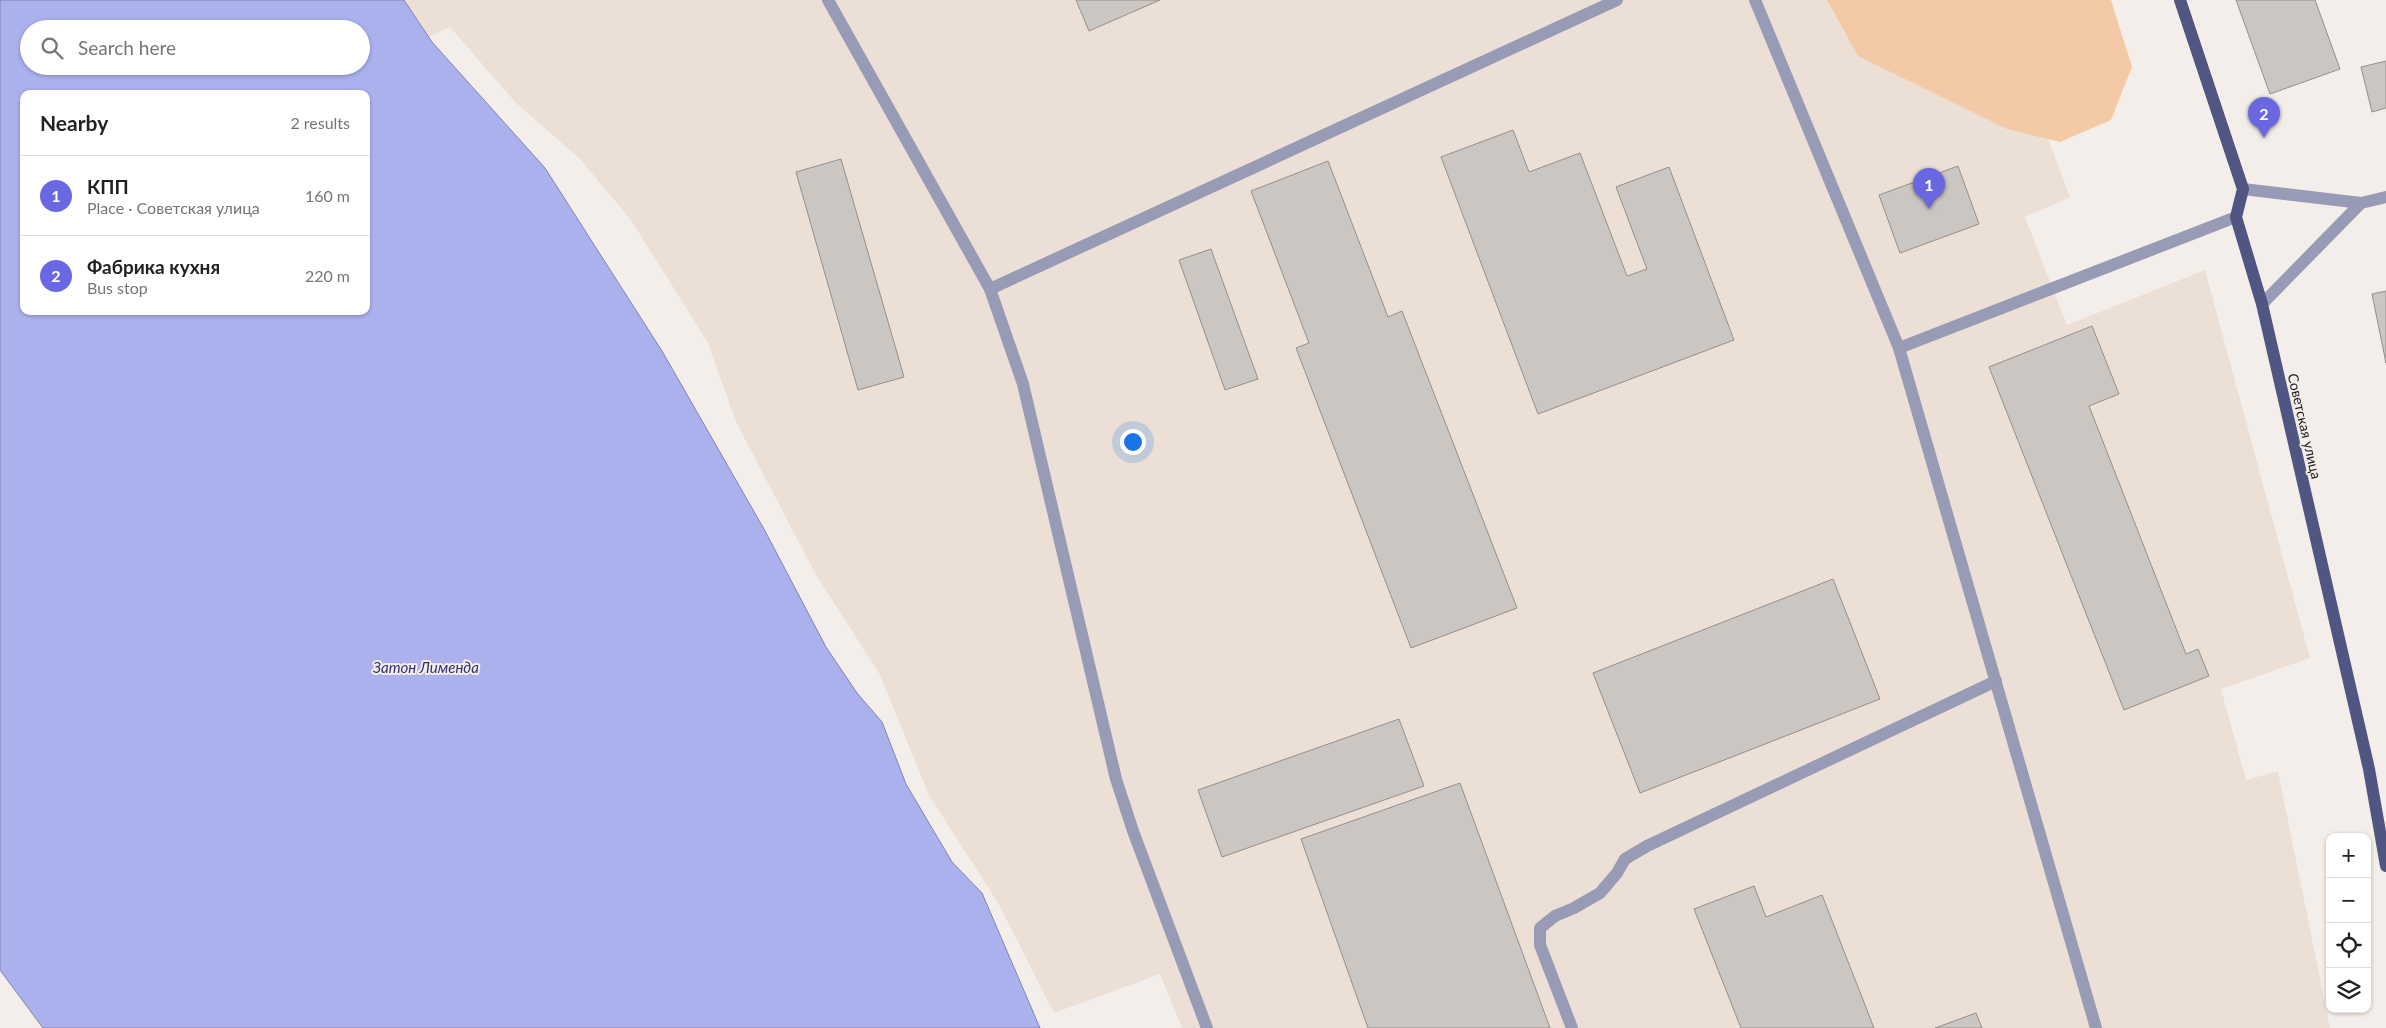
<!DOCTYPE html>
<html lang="en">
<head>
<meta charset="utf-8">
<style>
  :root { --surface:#fff; --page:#f6f6f6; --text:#202124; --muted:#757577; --line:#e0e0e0; --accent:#6968e2 }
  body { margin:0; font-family:Lato,sans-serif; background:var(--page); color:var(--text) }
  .controls { position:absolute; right:15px; bottom:15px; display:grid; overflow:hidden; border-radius:10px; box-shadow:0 1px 4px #0004 }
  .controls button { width:45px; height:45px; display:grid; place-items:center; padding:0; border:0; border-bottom:1px solid var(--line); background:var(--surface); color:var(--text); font:25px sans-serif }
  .you { position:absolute; left:1132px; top:441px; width:18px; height:18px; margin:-12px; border:4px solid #fff; border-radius:50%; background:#1a73e8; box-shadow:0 0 0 8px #1a73e833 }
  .badge { display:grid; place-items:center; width:32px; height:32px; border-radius:50%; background:var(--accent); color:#fff; font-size:16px; font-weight:700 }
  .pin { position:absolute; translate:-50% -41px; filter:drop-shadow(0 1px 2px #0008) }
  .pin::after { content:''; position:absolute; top:26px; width:18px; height:15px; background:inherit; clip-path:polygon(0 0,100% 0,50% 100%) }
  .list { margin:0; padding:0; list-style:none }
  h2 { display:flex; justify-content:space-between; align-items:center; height:65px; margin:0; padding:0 20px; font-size:21px }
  h2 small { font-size:16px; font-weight:400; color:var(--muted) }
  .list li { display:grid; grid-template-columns:32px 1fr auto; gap:15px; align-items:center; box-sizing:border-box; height:80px; padding:0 20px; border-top:1px solid var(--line) }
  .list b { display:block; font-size:19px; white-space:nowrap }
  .list p { margin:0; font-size:16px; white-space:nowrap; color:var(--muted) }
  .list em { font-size:16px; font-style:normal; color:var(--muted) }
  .icon { flex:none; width:28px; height:28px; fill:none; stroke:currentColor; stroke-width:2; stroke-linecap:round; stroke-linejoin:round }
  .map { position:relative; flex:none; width:2386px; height:1028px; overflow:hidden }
  .search { position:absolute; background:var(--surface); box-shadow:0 1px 4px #0004; left:20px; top:20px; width:350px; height:55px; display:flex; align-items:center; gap:12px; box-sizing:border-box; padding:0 18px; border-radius:28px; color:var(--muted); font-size:19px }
  .panel { position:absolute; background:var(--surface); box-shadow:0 1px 4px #0004; left:20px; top:90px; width:350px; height:225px; border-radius:10px }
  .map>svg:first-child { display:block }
  .built { fill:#ece0d6 }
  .green { fill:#f4c9a5 }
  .water { fill:#abb1ed; stroke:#8184ae; fill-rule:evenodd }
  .building { fill:#cbc6c1; stroke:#948f8a }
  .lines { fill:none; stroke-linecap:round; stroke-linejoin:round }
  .lane { stroke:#989bb5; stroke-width:12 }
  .street { stroke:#989bb5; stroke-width:12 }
  .primary { stroke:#515581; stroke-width:12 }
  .labels { text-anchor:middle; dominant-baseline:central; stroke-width:4; stroke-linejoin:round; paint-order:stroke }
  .street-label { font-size:14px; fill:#1e1c1a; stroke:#f4eeea }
  .water-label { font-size:15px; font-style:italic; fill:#302e73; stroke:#f4eeea }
</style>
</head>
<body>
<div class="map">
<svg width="2386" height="1028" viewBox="0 0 2386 1028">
  <rect width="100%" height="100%" fill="#f4eeea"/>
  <!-- built -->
  <polygon class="built" points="374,0 1996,0 2070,197 2025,217 2067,325 2205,270 2310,658 2221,689 2246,780 2278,771 2330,1028 1182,1028 1160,974 1054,1013 998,903 929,795 879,673 816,575 736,422 708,343 631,220 580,159 515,102 450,27 340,80 361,66 361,29 313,29"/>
  <!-- green -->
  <polygon class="green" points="1827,0 2111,0 2132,67 2111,120 2060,142 2007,129 1858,56"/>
  <!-- water -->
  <path class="water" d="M0,0H404L432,42L545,168L662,351L764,529L826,647L857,693L882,722L906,784L952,862L982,893L1040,1028H43L0,970ZM29,29H361V66H29ZM24,94H366V311H24Z"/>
  <!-- building -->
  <g class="building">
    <polygon points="1076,0 1160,0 1089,31"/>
    <polygon points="2236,0 2315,0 2340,69 2270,94"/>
    <polygon points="2386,61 2386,108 2372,112 2361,67"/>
    <polygon points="1513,130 1529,172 1580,153 1627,276 1647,269 1616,187 1669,167 1734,340 1538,414 1441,157"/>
    <polygon points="841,159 904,377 858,390 796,172"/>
    <polygon points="1328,161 1388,317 1402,311 1517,608 1411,648 1296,348 1309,343 1251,191"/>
    <polygon points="1958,166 1979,224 1900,253 1879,195"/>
    <polygon points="1211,249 1258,379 1225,390 1179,260"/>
    <polygon points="2386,291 2386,363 2372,294"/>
    <polygon points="2092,326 2119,394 2089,406 2186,654 2198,649 2209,676 2124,710 1989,367"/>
    <polygon points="1833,579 1880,699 1640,793 1593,673"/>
    <polygon points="1399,719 1424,786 1222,857 1198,790"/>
    <polygon points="1460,783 1550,1028 1368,1028 1301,839"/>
    <polygon points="1754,886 1766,917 1822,895 1874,1028 1741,1028 1694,909"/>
    <polygon points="1976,1013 1982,1028 1935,1028"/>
  </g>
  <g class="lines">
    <!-- lane -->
    <g class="lane">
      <polyline points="828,0 990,289 1023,384 1116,779 1133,831 1207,1028"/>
      <polyline points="1755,0 1899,348 2096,1028"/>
      <polyline points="990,289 1617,0"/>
      <polyline points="1899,348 2236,217"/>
      <polyline points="1572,1028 1540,945 1540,928 1555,916 1574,908 1600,893 1617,873 1625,859 1647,846 1996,681"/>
    </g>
    <!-- street -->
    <g class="street">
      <polyline points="2243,189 2361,203 2386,197"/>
      <polyline points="2262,304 2361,203"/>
    </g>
    <!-- primary -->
    <polyline class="primary" points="2180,0 2243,189 2236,217 2262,304 2369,769 2386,866"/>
  </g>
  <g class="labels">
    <!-- street labels -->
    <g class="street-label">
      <text transform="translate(2305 426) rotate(77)">Советская улица</text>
    </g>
    <!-- water labels -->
    <g class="water-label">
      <text x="426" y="667">Затон Лименда</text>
    </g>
  </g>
</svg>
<div class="controls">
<button>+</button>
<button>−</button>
<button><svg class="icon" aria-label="locate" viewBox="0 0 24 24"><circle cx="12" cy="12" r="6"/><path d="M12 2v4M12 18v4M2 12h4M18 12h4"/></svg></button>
<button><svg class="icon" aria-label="layers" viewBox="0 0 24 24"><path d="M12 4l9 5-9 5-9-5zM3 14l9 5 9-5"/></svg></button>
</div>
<div class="you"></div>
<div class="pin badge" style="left:1929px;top:209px">1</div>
<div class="pin badge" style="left:2264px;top:138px">2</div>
<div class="search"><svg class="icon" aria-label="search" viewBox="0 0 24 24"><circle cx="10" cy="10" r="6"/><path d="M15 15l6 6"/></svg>Search here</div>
<section class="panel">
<h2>Nearby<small>2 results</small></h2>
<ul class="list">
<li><span class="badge">1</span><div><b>КПП</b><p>Place · Советская улица</p></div><em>160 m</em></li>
<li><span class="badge">2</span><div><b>Фабрика кухня</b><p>Bus stop</p></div><em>220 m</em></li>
</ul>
</section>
</div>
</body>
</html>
